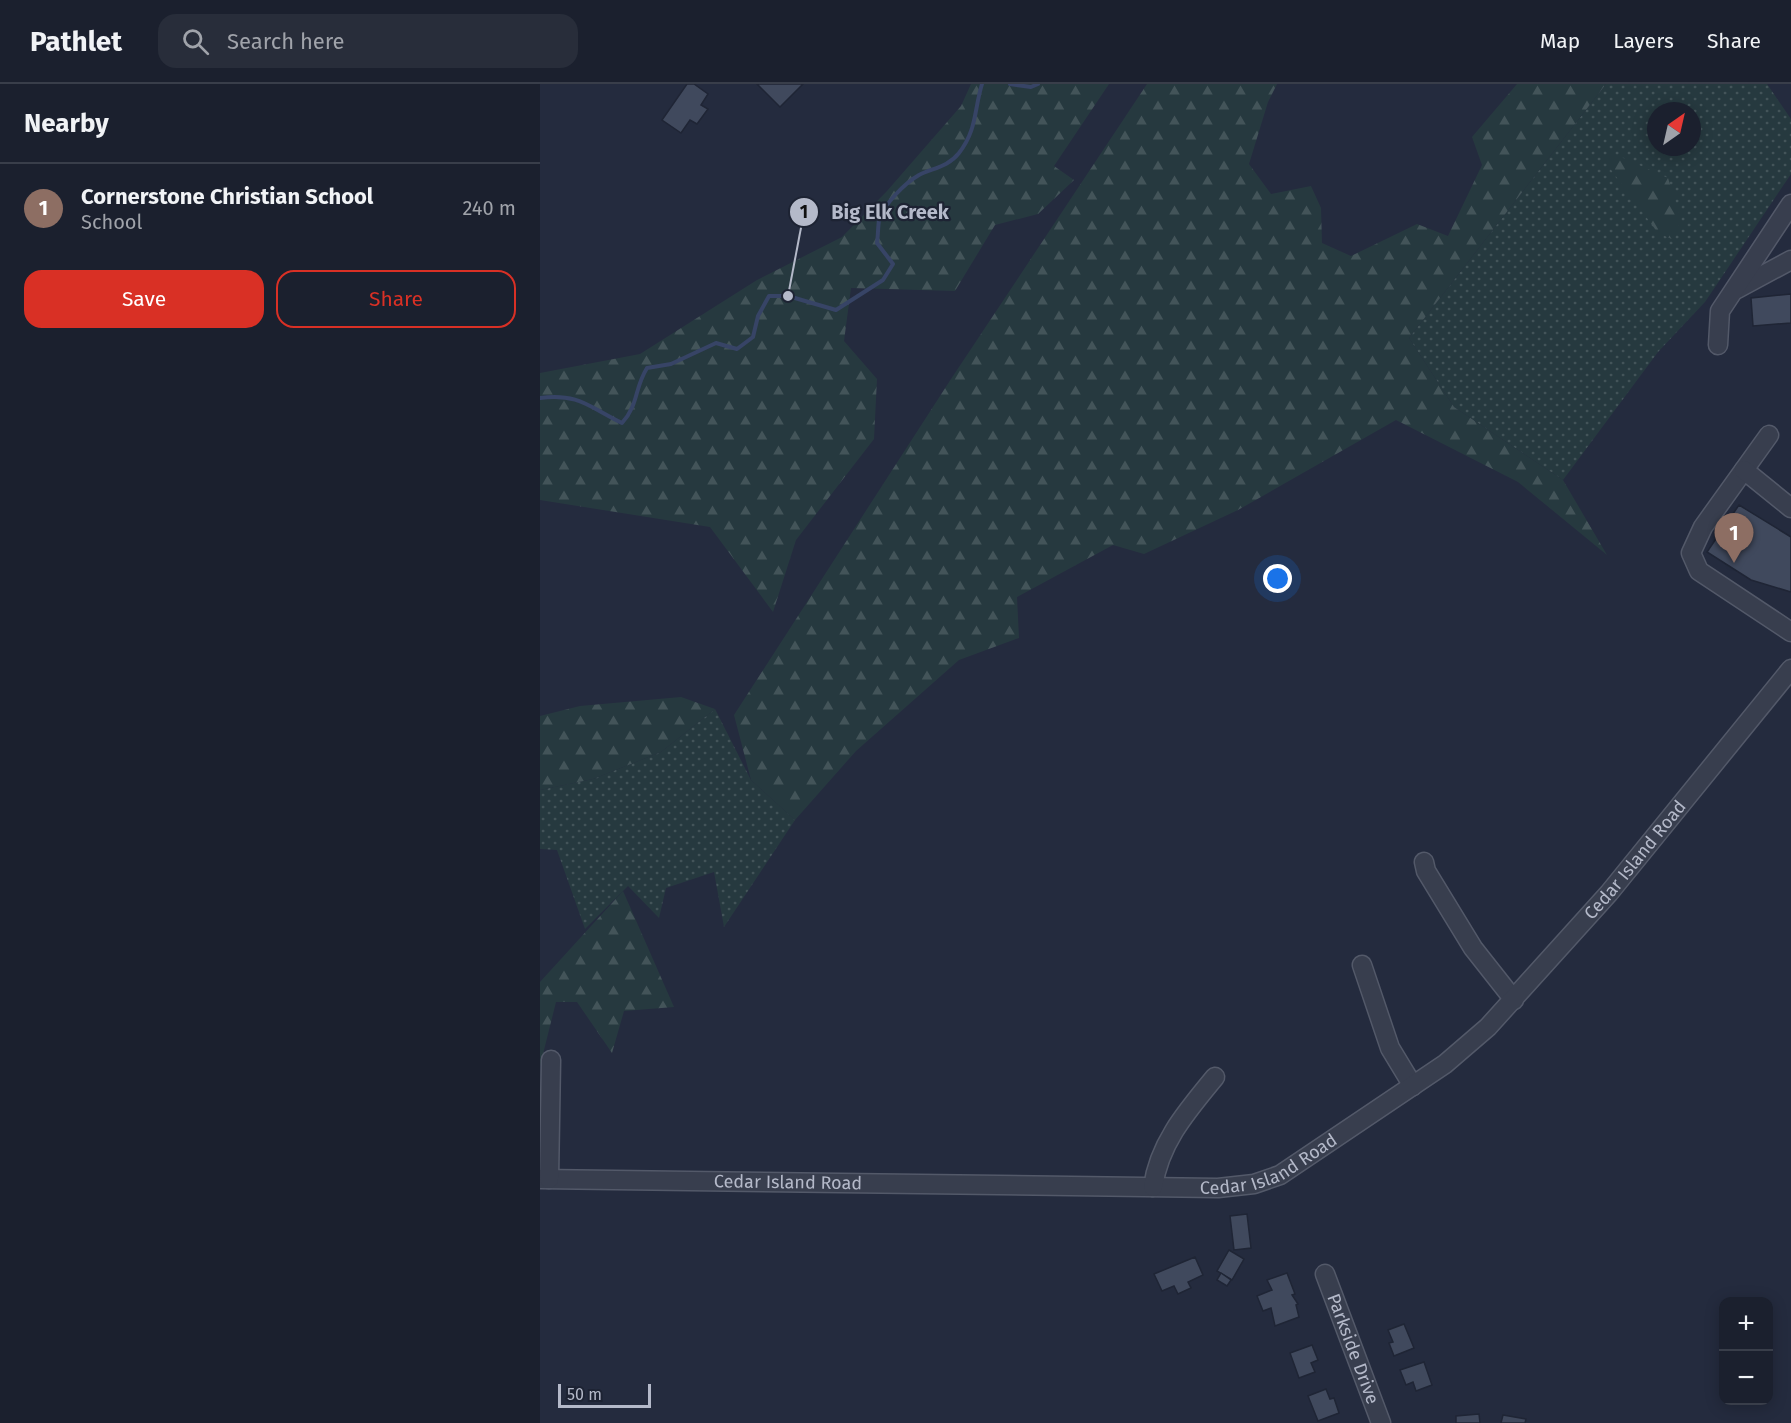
<!DOCTYPE html>
<html lang="en">
<head>
<meta charset="utf-8">
<style>
  :root { --surface:#1b202e; --page:#282d3a; --text:#f1f3f6; --muted:#a0a3aa; --line:#393e4a; --accent:#d93025 }
  body { margin:0; font-family:"Fira Sans",sans-serif; background:var(--page); color:var(--text) }
  .controls { position:absolute; right:18px; bottom:18px; display:grid; overflow:hidden; border-radius:12px; box-shadow:0 3px 15px #0003 }
  .controls button { width:54px; height:54px; display:grid; place-items:center; padding:0; border:0; border-bottom:2px solid var(--line); background:var(--surface); color:var(--text); font:30px sans-serif }
  .compass { position:absolute; left:1107px; top:18px; width:54px; height:54px; border-radius:50%; background:var(--surface); box-shadow:0 3px 15px #0003; rotate:34deg }
  .scale { position:absolute; left:18px; bottom:15px; width:93px; box-sizing:border-box; padding-left:6px; border:3px solid #b4b9c9; border-top:0; font-size:16px; line-height:21px; white-space:nowrap; color:#b4b9c9; -webkit-text-stroke:4px #1d2333; paint-order:stroke }
  .you { position:absolute; left:738px; top:495px; width:21px; height:21px; margin:-15px; border:4px solid #fff; border-radius:50%; background:#1a73e8; box-shadow:0 0 0 9px #1a73e833 }
  .badge { display:grid; place-items:center; width:39px; height:39px; border-radius:50%; background:var(--accent); color:#fff; font-size:20px; font-weight:700 }
  .pin { position:absolute; translate:-50% -50px; filter:drop-shadow(0 2px 3px #0008) }
  .pin::after { content:''; position:absolute; top:32px; width:21px; height:18px; background:inherit; clip-path:polygon(0 0,100% 0,50% 100%) }
  .list { margin:0; padding:0; list-style:none }
  h2 { display:flex; justify-content:space-between; align-items:center; height:78px; margin:0; padding:0 24px; font-size:26px }
  h2 small { font-size:20px; font-weight:400; color:var(--muted) }
  .list li { display:grid; grid-template-columns:39px 1fr auto; gap:18px; align-items:center; box-sizing:border-box; height:90px; padding:0 24px; border-top:2px solid var(--line) }
  .list b { display:block; font-size:22px; white-space:nowrap }
  .list p { margin:0; font-size:20px; white-space:nowrap; color:var(--muted) }
  .list em { font-size:20px; font-style:normal; color:var(--muted) }
  .actions { display:flex; gap:12px; padding:18px 24px }
  .actions a { flex:1; padding:14px 0; border:2px solid var(--accent); border-radius:18px; text-align:center; font-size:21px; color:var(--accent) }
  .actions .main { background:var(--accent); color:#fff }
  .icon { flex:none; width:33px; height:33px; fill:none; stroke:currentColor; stroke-width:2; stroke-linecap:round; stroke-linejoin:round }
  .map { position:relative; flex:none; width:1251px; height:1339px; overflow:hidden }
  header { display:flex; align-items:center; gap:36px; box-sizing:border-box; height:84px; padding:0 30px; background:var(--surface); border-bottom:2px solid var(--line) }
  header strong { font-size:28px }
  nav { display:flex; gap:33px; margin-inline-start:auto; font-size:21px }
  .search { width:420px; height:54px; background:var(--page); display:flex; align-items:center; gap:15px; box-sizing:border-box; padding:0 21px; border-radius:18px; color:var(--muted); font-size:22px }
  main { display:flex }
  aside { flex:1; background:var(--surface) }
  .map>svg:first-child { display:block }
  .grass { fill:url(#grass-dots); fill-rule:evenodd }
  .forest { fill:url(#forest-firs) }
  .lines { fill:none; stroke-linecap:round; stroke-linejoin:round }
  .stream { stroke:#374466; stroke-width:4 }
  .building { fill:#40495d; stroke:#1f2535; stroke-width:1.5 }
  .minor-casing { stroke:#535969; stroke-width:21 }
  .minor { stroke:#383e4e; stroke-width:18 }
  .labels { text-anchor:middle; dominant-baseline:central; stroke-width:4.5; stroke-linejoin:round; paint-order:stroke }
  .street-label { font-size:18px; fill:#b4b9c9; stroke:#1d2333 }
  .leader { fill:none; stroke:#b4b9c9; stroke-width:2 }
  .callout-dot { fill:#b4b9c9; stroke:#1d2333; stroke-width:2 }
  .mark-label { font-size:18px; text-anchor:middle; font-weight:bold; fill:#111 }
  .callout-label { font-size:20px; text-anchor:middle; font-weight:bold; fill:#b4b9c9; stroke:#1d2333; stroke-width:4.5; stroke-linejoin:round; paint-order:stroke }
</style>
</head>
<body>
<header>
<strong>Pathlet</strong>
<div class="search"><svg class="icon" aria-label="search" viewBox="0 0 24 24"><circle cx="10" cy="10" r="6"/><path d="M15 15l6 6"/></svg>Search here</div>
<nav><a>Map</a><a>Layers</a><a>Share</a></nav>
</header>
<main>
<aside>
<h2>Nearby<small></small></h2>
<ul class="list">
<li><span class="badge" style="background:#8d6e63">1</span><div><b>Cornerstone Christian School</b><p>School</p></div><em>240 m</em></li>
</ul>
<div class="actions"><a class="main">Save</a><a>Share</a></div>
</aside>
<div class="map">
<svg width="1251" height="1339" viewBox="0 0 1251 1339">
  <defs>
    <pattern id="grass-dots" width="8" height="8" patternUnits="userSpaceOnUse" patternTransform="scale(1.5)"><rect width="8" height="8" fill="#26393f"/><path d="M2 2h.1M6 6h.1" fill="none" stroke="#435459" stroke-width="1.8" stroke-linecap="round"/></pattern>
    <pattern id="forest-firs" width="22" height="20" patternUnits="userSpaceOnUse" patternTransform="scale(1.5)"><rect width="22" height="20" fill="#26393f"/><path d="M5 1l3.5 6h-7zM16 11l3.5 6h-7z" fill="#435459"/></pattern>
  </defs>
  <rect width="100%" height="100%" fill="#242b3e"/>
  <!-- grass -->
  <g class="grass">
    <path d="M1066,0H1227L1251,35V90L1165,218L1118,268L1023,396L914,323L869,254ZM1116,27H1152V63H1116Z"/>
    <polygon points="175,625 211,696 255,736 184,843 174,788 126,804 119,834 88,802 45,845 17,766 0,765 0,706 53,695 121,668"/>
  </g>
  <!-- forest -->
  <g class="forest">
    <polygon points="431,0 569,0 514,82 534,96 498,130 455,141 415,207 311,204 304,257 337,295 334,355 256,456 233,528 170,443 0,416 0,289 100,270 217,196 302,153 347,107 421,22"/>
    <polygon points="607,0 737,0 728,18 709,80 731,110 771,102 781,124 782,159 811,172 877,140 908,152 942,81 932,53 977,0 1066,0 869,254 914,323 1023,396 1067,471 978,398 856,336 698,426 604,470 573,461 477,513 479,554 419,576 316,667 255,736 211,696 194,631 411,295"/>
    <polygon points="1070,68 1128,94 1141,135 1134,156 1118,149 1066,79"/>
    <polygon points="141,613 175,625 121,668 53,695 0,706 0,632 40,622"/>
    <polygon points="83,807 134,923 84,927 72,969 37,918 16,918 0,982 0,1005 0,898"/>
  </g>
  <g class="lines">
    <!-- stream -->
    <g class="stream">
      <polyline points="470,0 491,3 498,0"/>
      <path d="M0,314C39,309 49,323 82,339C99,320 94,305 107,284L131,280L176,259L197,265L213,253L218,232L229,212H248L296,226L343,196L353,180L337,159C338,152 338,143 339,136C344,120 365,99 379,91C393,84 408,83 419,69C437,46 434,26 442,0"/>
    </g>
  </g>
  <!-- building -->
  <g class="building">
    <polygon points="147,0 154,0 168,10 161,21 168,25 157,40 150,36 141,49 122,36"/>
    <polygon points="217,0 263,0 240,23"/>
    <polygon points="1251,210 1251,239 1213,242 1211,214"/>
    <polygon points="1199,421 1251,453 1251,508 1211,496 1167,468"/>
    <polygon points="707,1130 711,1164 694,1166 690,1132"/>
    <polygon points="689,1166 704,1175 692,1196 677,1187"/>
    <polygon points="655,1173 663,1191 648,1198 651,1204 638,1210 634,1202 622,1207 614,1190"/>
    <polygon points="681,1189 691,1196 687,1202 677,1196"/>
    <polygon points="747,1189 755,1210 752,1211 758,1220 756,1221 759,1233 735,1242 731,1224 723,1227 717,1212 732,1206 727,1196"/>
    <polygon points="864,1240 874,1264 854,1272 849,1259 853,1258 848,1246"/>
    <polygon points="772,1261 778,1276 771,1279 775,1288 759,1294 750,1269"/>
    <polygon points="884,1278 892,1301 876,1307 873,1298 866,1301 860,1286"/>
    <polygon points="786,1305 790,1315 794,1314 799,1329 778,1337 768,1312"/>
    <polygon points="939,1330 940,1339 916,1339 916,1332"/>
    <polygon points="963,1331 986,1335 985,1339 961,1339"/>
  </g>
  <g class="lines">
    <!-- minor casing -->
    <g class="minor-casing">
      <g id="minor">
        <polyline points="1197,205 1251,176"/>
        <polyline points="1178,261 1180,227 1251,120"/>
        <polyline points="1229,351 1163,443 1151,469 1159,487 1251,548"/>
        <polyline points="1204,386 1251,424"/>
        <polyline points="884,778 886,787 933,864 974,916"/>
        <polyline points="822,881 850,964 873,1002"/>
        <path id="s1" d="M0,1095L678,1104L714,1100L740,1091L905,980L948,943L1069,809L1251,585"/>
        <polyline points="9,1095 11,976"/>
        <path d="M613,1103C619,1059 647,1027 675,993"/>
        <path id="s2" d="M785,1190L841,1339"/>
      </g>
    </g>
    <!-- minor -->
    <use href="#minor" class="minor"/>
  </g>
  <g class="labels">
    <!-- street labels -->
    <g class="street-label">
      <text stroke="none"><textPath href="#s1" startOffset="1220">Cedar Island Road</textPath></text>
      <text stroke="none"><textPath href="#s1" startOffset="734">Cedar Island Road</textPath></text>
      <text stroke="none"><textPath href="#s1" startOffset="248">Cedar Island Road</textPath></text>
      <text stroke="none"><textPath href="#s2" startOffset="80">Parkside Drive</textPath></text>
    </g>
  </g>
  <!-- callouts -->
  <path class="leader" d="M248 212L264 128"/>
  <g class="callout-dot">
    <circle cx="248" cy="212" r="6"/>
    <circle cx="264" cy="128" r="15"/>
  </g>
  <g class="mark-label">
    <text x="264" y="134">1</text>
  </g>
  <g class="callout-label">
    <text x="350" y="135">Big Elk Creek</text>
  </g>
</svg>
<div class="controls">
<button>+</button>
<button>−</button>
</div>
<svg class="compass" viewBox="-18 -18 36 36"><path d="M0-13l5 13h-10z" fill="#e53935"/><path d="M0 13l5-13h-10z" fill="#a0a3aa"/></svg>
<div class="scale">50 m</div>
<div class="you"></div>
<div class="pin badge" style="left:1194px;top:479px;background:#8d6e63">1</div>
</div>
</main>
</body>
</html>
